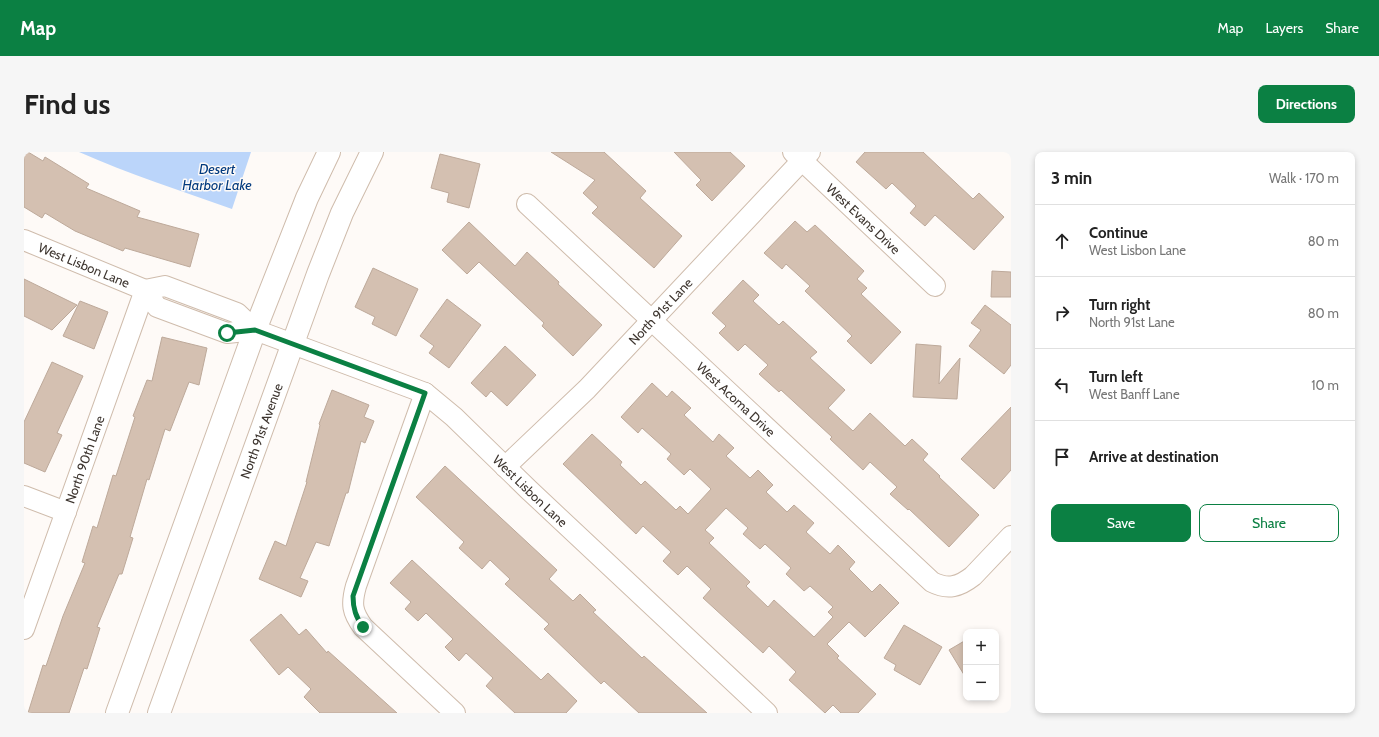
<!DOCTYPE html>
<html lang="en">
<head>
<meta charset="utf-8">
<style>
  :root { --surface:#fff; --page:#f6f6f6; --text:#222; --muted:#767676; --line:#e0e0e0; --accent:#0b8043 }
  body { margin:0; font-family:Cabin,sans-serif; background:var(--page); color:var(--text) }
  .controls { position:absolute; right:12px; bottom:12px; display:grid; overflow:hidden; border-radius:8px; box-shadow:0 2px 6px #0003 }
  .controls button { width:36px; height:36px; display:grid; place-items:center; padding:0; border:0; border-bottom:1px solid var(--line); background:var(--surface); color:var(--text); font:20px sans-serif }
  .stop { position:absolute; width:12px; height:12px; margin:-9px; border:3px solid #0b8043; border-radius:50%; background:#fff }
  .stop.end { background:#0b8043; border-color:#fff; box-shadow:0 1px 4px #0008 }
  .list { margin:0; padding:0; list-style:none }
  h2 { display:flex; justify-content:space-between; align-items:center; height:52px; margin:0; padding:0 16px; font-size:17px }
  h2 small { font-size:13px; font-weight:400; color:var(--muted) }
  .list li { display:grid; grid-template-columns:26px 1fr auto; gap:12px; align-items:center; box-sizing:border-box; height:72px; padding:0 16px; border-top:1px solid var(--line) }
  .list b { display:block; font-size:15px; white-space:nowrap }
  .list p { margin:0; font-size:13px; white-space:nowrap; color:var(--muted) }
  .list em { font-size:13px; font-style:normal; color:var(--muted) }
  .actions { display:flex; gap:8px; padding:12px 16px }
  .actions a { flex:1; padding:9px 0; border:1px solid var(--accent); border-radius:8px; text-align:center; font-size:14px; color:var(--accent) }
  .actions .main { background:var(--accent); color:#fff }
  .icon { flex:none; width:22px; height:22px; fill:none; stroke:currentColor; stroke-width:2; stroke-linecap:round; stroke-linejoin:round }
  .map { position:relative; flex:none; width:987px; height:561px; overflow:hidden; border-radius:8px }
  header { display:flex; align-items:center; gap:24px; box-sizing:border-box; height:56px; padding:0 20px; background:var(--accent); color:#fff }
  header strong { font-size:19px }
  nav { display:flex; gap:22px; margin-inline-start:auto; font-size:14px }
  .intro { display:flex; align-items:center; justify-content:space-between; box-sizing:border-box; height:96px; padding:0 24px }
  h1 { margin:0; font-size:28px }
  .button { padding:10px 18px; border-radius:8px; background:var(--accent); color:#fff; font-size:14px; font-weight:700 }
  main { display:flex; gap:24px; padding:0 24px }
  aside { flex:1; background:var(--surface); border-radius:8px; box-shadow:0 2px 6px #0003 }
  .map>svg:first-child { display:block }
  .water { fill:#bbd5fa }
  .building { fill:#d4c0b1; stroke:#bda99a; fill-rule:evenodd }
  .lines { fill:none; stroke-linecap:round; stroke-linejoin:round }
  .street-casing { stroke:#cfbcac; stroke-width:22 }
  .secondary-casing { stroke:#cfbcac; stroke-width:24 }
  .street { stroke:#fff; stroke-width:20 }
  .secondary { stroke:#fff; stroke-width:22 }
  .route { stroke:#0b8043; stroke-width:5 }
  .labels { text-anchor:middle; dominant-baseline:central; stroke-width:3; stroke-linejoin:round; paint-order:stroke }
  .street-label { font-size:13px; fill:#3d352f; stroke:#fefaf7 }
  .water-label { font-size:14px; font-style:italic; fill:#01397e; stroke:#fefaf7 }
</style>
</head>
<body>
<header>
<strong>Map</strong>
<nav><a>Map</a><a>Layers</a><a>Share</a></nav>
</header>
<div class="intro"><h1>Find us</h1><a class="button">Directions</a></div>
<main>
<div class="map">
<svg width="987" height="561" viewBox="0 0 987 561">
  <rect width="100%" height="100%" fill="#fefaf7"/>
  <!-- water -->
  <path class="water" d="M55,0H227L208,57C157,39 105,22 55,0Z"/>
  <!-- building -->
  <g class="building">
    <polygon points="0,0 4,0 19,9 21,5 65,32 62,36 116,59 113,65 175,82 166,115 101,96 99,99 51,79 21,61 18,66 0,55"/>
    <polygon points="527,0 580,0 622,39 616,46 658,84 630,116 568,61 574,55 559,41 571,28"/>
    <polygon points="650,0 706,0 721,14 688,49 672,33 677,28"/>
    <polygon points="841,0 899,0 949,47 955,41 980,65 950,98 911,63 901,74 886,61 892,54 868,31 862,37 832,10"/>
    <polygon points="416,2 456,12 445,56 423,50 425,41 407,36"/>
    <polygon points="771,69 783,80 791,73 840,119 833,127 843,136 837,142 877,180 847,212 823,189 828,184 781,139 786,134 762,112 758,117 740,101"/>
    <polygon points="445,70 491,114 503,100 535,130 534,132 578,173 549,204 518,174 520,171 455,110 443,122 418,98"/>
    <polygon points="349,116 394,137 372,184 348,172 351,165 331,155"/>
    <polygon points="968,119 987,120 987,145 967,145"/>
    <polygon points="0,127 53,153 28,178 0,164"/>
    <polygon points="719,128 735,143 729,149 755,173 759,169 793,200 786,206 821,238 804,256 829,279 846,261 881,294 888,287 904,302 899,308 916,324 915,325 955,363 925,395 885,357 884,358 866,342 873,335 846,310 839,318 806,287 808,285 757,238 755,240 735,222 744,213 721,192 714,199 695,181 702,174 688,161"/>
    <polygon points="423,147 457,173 425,216 405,201 410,194 396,184"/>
    <polygon points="56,149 84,160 70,197 39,184"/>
    <polygon points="961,153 987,173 987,213 980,222 945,194 957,178 947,171"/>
    <polygon points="138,185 183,196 175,233 165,230 146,279 141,277 125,328 123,327 106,385 109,386 98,422 95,422 73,475 76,476 63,517 60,516 45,561 4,561 19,513 22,514 39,464 61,411 58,410 69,374 73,376 89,323 92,324 111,265 109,264 123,228 128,229"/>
    <polygon points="892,192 917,194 915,232 936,206 933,247 889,245"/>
    <polygon points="481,194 512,223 483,254 467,239 462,245 447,231"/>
    <polygon points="28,210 59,224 33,281 38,283 21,320 0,311 0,270"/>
    <path d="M628,231L643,245L648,239L667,256L660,263L689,290L695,282L710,296L702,304L726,326L734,318L749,333L742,340L763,360L770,353L790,371L782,380L806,402L814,393L831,410L825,417L848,440L856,432L875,451L841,485L825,470L803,492L815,504L813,506L852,542L834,561H817L809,553L801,561L765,528L772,520L745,494L739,501L679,446L687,437L663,414L654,423L639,409L647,400L619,374L612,382L539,312L568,282L598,310L596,313L617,333L621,329L652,358L656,354L664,362L687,337L666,317L660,323L643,307L647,302L618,276L614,281L597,265ZM702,356L724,376L719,382L736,397L741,392L767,416L762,422L780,439L786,434L809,455L804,460L809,465L790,485L750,448L744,455L722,434L726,430L685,391L690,386L681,378Z"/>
    <polygon points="308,238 345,253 340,265 350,269 341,291 337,289 324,341 322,341 305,394 292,390 276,426 284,429 277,445 235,427 251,389 262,394 283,330 282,330 296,273 295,272"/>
    <polygon points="987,255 987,318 970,337 937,307"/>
    <polygon points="421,314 533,418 525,427 549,449 556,442 572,458 569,460 618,506 620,504 683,561 615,561 580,529 577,532 520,477 525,472 481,432 486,427 466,408 458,417 435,396 440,390 392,345"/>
    <polygon points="388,408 517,528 524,521 553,549 542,561 491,561 462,534 469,526 442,501 435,509 421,495 429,487 402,461 394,469 381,457 387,450 366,431"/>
    <polygon points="257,462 275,483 282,477 303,501 304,499 373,561 296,561 280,545 287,537 264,515 255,523 226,488"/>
    <polygon points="880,473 918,495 896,533 870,518 872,513 860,506"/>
    <polygon points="942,488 942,526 925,498"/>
  </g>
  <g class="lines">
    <!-- street casing -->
    <g class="street-casing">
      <g id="street">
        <path id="s1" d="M769,0L911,134"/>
        <path id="s2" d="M503,52L908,430C924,438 935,435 949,424L987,384"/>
        <path id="s3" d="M0,88L121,138L133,155L203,181L231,178"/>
        <path id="s4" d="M121,138L141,134L213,161L231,178L401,241L430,265L505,338L743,561"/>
        <path d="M401,241L332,434C327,452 328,460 339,475L431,561"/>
        <path id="s5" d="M481,315L563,237L786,0"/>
        <polyline points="0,344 42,360"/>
        <path id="s6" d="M0,477L121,138"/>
      </g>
    </g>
    <!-- secondary casing -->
    <g class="secondary-casing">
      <g id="secondary">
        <polyline points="93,561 231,178 283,46 305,0"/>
        <path id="s7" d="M135,561L294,122L318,61L348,0"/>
      </g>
    </g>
    <!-- street -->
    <use href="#street" class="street"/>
    <!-- secondary -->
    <use href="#secondary" class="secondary"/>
  </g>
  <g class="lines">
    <!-- route -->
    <path class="route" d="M203,181L231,178L401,241L329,444C329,457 332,465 339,475"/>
  </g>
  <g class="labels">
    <!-- street labels -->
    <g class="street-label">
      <text stroke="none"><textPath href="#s1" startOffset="97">West Evans Drive</textPath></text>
      <text stroke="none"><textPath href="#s3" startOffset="65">West Lisbon Lane</textPath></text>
      <text stroke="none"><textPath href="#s5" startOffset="220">North 91st Lane</textPath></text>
      <text stroke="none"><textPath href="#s2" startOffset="286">West Acoma Drive</textPath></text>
      <text stroke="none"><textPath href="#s7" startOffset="300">North 91st Avenue</textPath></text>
      <text stroke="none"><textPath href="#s6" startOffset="180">North 90th Lane</textPath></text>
      <text stroke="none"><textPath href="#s4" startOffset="447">West Lisbon Lane</textPath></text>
    </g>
    <!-- water labels -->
    <g class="water-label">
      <text x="193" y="17">Desert<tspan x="193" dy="16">Harbor Lake</tspan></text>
    </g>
  </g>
</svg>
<div class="controls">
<button>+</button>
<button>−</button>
</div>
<div class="stop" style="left:203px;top:181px"></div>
<div class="stop end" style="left:339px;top:475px"></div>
</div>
<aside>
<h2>3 min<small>Walk · 170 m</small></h2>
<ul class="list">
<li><svg class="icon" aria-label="ahead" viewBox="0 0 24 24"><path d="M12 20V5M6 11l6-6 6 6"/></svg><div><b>Continue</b><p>West Lisbon Lane</p></div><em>80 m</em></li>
<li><svg class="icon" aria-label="right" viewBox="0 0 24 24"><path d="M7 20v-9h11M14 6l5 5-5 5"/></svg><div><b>Turn right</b><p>North 91st Lane</p></div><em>80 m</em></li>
<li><svg class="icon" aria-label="left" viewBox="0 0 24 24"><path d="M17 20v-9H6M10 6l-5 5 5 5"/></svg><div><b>Turn left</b><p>West Banff Lane</p></div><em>10 m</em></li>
<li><svg class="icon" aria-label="arrive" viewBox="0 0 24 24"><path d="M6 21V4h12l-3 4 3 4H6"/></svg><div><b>Arrive at destination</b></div></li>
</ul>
<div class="actions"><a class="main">Save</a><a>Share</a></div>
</aside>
</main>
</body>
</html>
